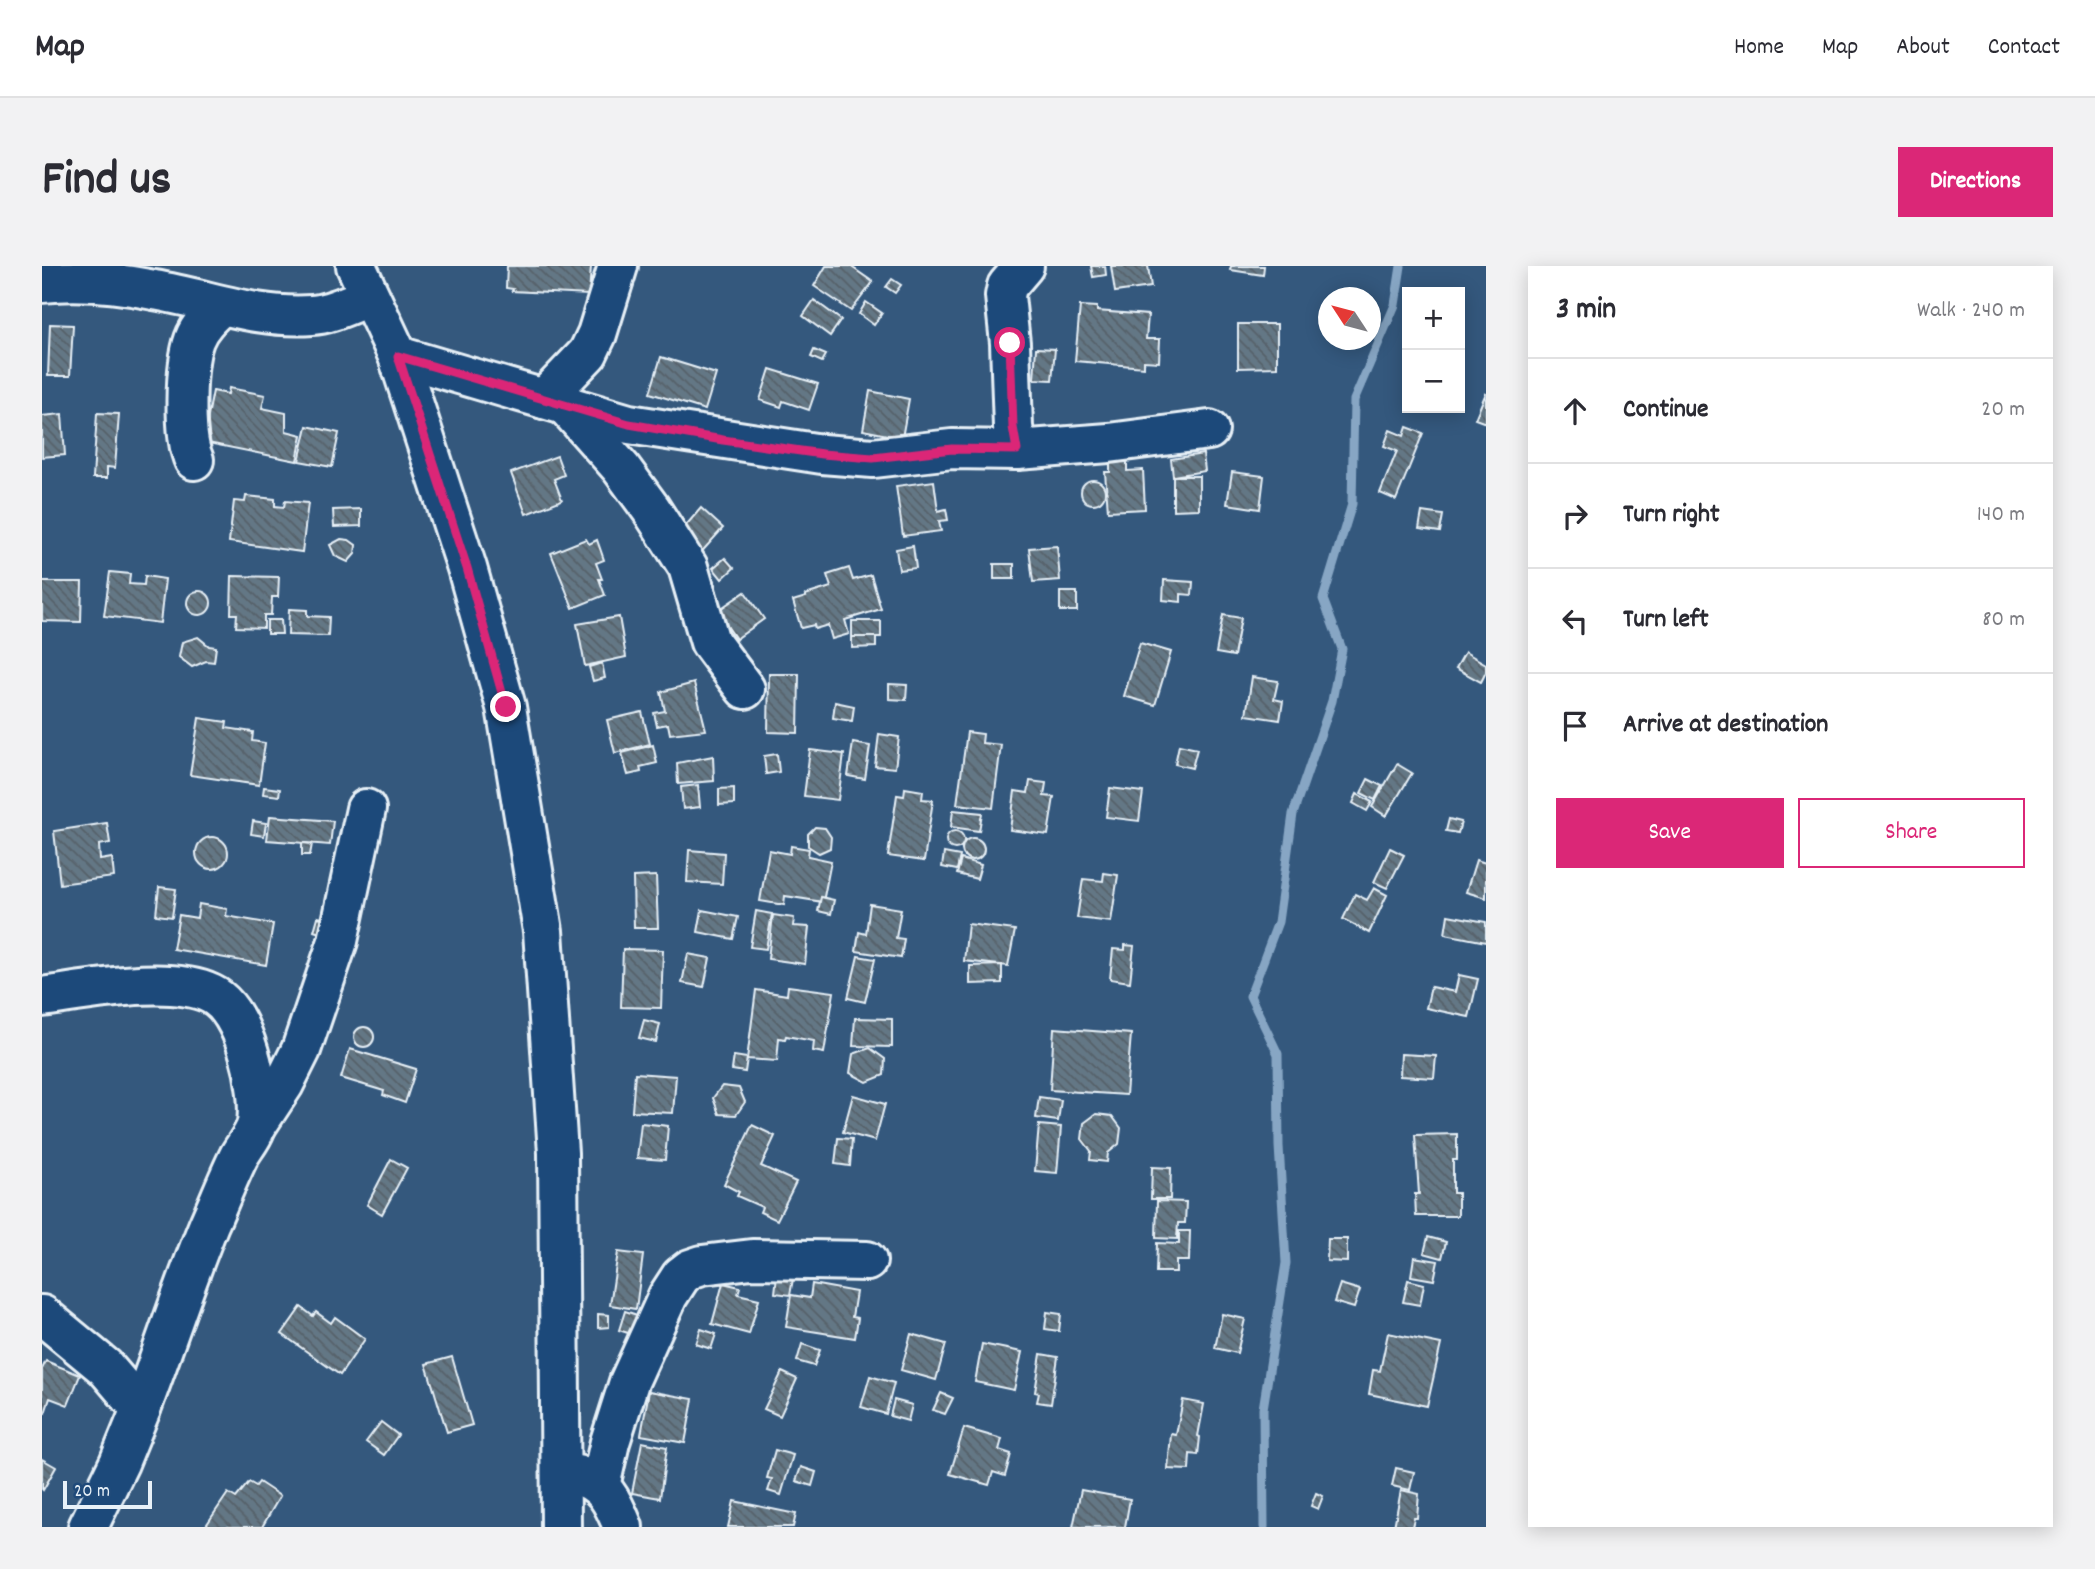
<!DOCTYPE html>
<html lang="en">
<head>
<meta charset="utf-8">
<style>
  :root { --surface:#fff; --page:#f2f2f3; --text:#2b2b33; --muted:#7c7c81; --line:#e1e1e2; --accent:#db2777 }
  body { margin:0; font-family:Dekko,sans-serif; background:var(--page); color:var(--text) }
  .controls { position:absolute; right:21px; top:21px; display:grid; overflow:hidden; border-radius:0px; box-shadow:0 4px 18px #0003 }
  .controls button { width:63px; height:63px; display:grid; place-items:center; padding:0; border:0; border-bottom:2px solid var(--line); background:var(--surface); color:var(--text); font:35px sans-serif }
  .compass { position:absolute; left:1276px; top:21px; width:63px; height:63px; border-radius:50%; background:var(--surface); box-shadow:0 4px 18px #0003; rotate:306deg }
  .scale { position:absolute; left:21px; bottom:18px; width:89px; box-sizing:border-box; padding-left:7px; border:4px solid #e8f1f8; border-top:0; font-size:19px; line-height:24px; white-space:nowrap; color:#e8f1f8; -webkit-text-stroke:5px #1f4a7a; paint-order:stroke }
  .stop { position:absolute; width:21px; height:21px; margin:-16px; border:5px solid #db2777; border-radius:50%; background:#fff }
  .stop.end { background:#db2777; border-color:#fff; box-shadow:0 2px 7px #0008 }
  .list { margin:0; padding:0; list-style:none }
  h2 { display:flex; justify-content:space-between; align-items:center; height:91px; margin:0; padding:0 28px; font-size:30px }
  h2 small { font-size:23px; font-weight:400; color:var(--muted) }
  .list li { display:grid; grid-template-columns:46px 1fr auto; gap:21px; align-items:center; box-sizing:border-box; height:105px; padding:0 28px; border-top:2px solid var(--line) }
  .list b { display:block; font-size:26px; white-space:nowrap }
  .list em { font-size:23px; font-style:normal; color:var(--muted) }
  .actions { display:flex; gap:14px; padding:21px 28px }
  .actions a { flex:1; padding:16px 0; border:2px solid var(--accent); border-radius:0px; text-align:center; font-size:24px; color:var(--accent) }
  .actions .main { background:var(--accent); color:#fff }
  .icon { flex:none; width:38px; height:38px; fill:none; stroke:currentColor; stroke-width:2; stroke-linecap:round; stroke-linejoin:round }
  .map { position:relative; flex:none; width:1444px; height:1261px; overflow:hidden; border-radius:0px }
  header { display:flex; align-items:center; gap:42px; box-sizing:border-box; height:98px; padding:0 35px; background:var(--surface); border-bottom:2px solid var(--line) }
  header strong { font-size:33px }
  nav { display:flex; gap:38px; margin-inline-start:auto; font-size:24px }
  .intro { display:flex; align-items:center; justify-content:space-between; box-sizing:border-box; height:168px; padding:0 42px }
  h1 { margin:0; font-size:49px }
  .button { padding:18px 32px; border-radius:0px; background:var(--accent); color:#fff; font-size:24px; font-weight:700 }
  main { display:flex; gap:42px; padding:0 42px }
  aside { flex:1; background:var(--surface); border-radius:0px; box-shadow:0 4px 18px #0003 }
  .map>svg:first-child { display:block }
  .lines { fill:none; stroke-linecap:round; stroke-linejoin:round }
  .stream { stroke:#87a6c4; stroke-width:9 }
  .building { fill:url(#building-back-hatch); stroke:#e8f1f8; stroke-width:2 }
  .minor-casing { stroke:#e8f1f8; stroke-width:44 }
  .major-casing { stroke:#e8f1f8; stroke-width:44 }
  .minor { stroke:#1f4a7a; stroke-width:38 }
  .major { stroke:#1f4a7a; stroke-width:38 }
  .route { stroke:#db2777; stroke-width:9 }
</style>
</head>
<body>
<header>
<strong>Map</strong>
<nav><a>Home</a><a>Map</a><a>About</a><a>Contact</a></nav>
</header>
<div class="intro"><h1>Find us</h1><a class="button">Directions</a></div>
<main>
<div class="map">
<svg width="1444" height="1261" viewBox="0 0 1444 1261">
  <defs>
    <pattern id="building-back-hatch" width="6" height="6" patternUnits="userSpaceOnUse" patternTransform="scale(1.75)"><rect width="6" height="6" fill="#647785"/><path d="M-1 5l2 2M0 0l6 6M5-1l2 2" fill="none" stroke="#556068"/></pattern>
  </defs>
  <rect width="100%" height="100%" fill="#34587d"/>
  <filter id="ink" filterUnits="userSpaceOnUse"><feTurbulence type="fractalNoise" baseFrequency=".0143" numOctaves="2"/><feDisplacementMap in="SourceGraphic" scale="14" xChannelSelector="R" yChannelSelector="G"/><feConvolveMatrix kernelMatrix="1 2 1 2 8 2 1 2 1" color-interpolation-filters="sRGB"/></filter>
  <g filter="url(#ink)">
    <g class="lines">
      <!-- stream -->
      <polyline class="stream" points="1222,1261 1221,1143 1244,997 1237,880 1236,788 1208,730 1236,656 1251,548 1290,435 1300,383 1281,333 1310,238 1312,134 1353,39 1359,0"/>
    </g>
    <!-- building -->
    <g class="building">
      <polygon points="465,0 549,0 547,29 470,25 471,23 464,22"/>
      <polygon points="784,0 808,0 831,16 809,45 772,20"/>
      <polygon points="1049,0 1063,0 1064,9 1051,11"/>
      <polygon points="1069,0 1106,0 1109,21 1073,26"/>
      <polygon points="1189,0 1222,0 1221,9 1188,4"/>
      <polygon points="850,13 859,19 853,27 844,21"/>
      <polygon points="772,34 799,54 788,70 761,50"/>
      <polygon points="824,36 840,47 832,59 817,48"/>
      <polygon points="1038,40 1055,41 1055,45 1106,49 1104,73 1118,73 1117,96 1102,95 1102,101 1033,95"/>
      <polygon points="8,58 31,59 28,110 6,110"/>
      <polygon points="1196,58 1235,58 1235,101 1196,102"/>
      <polygon points="994,82 1013,83 1010,114 992,113"/>
      <polygon points="772,84 784,89 780,96 769,91"/>
      <polygon points="619,91 674,108 663,144 608,127"/>
      <polygon points="728,103 776,118 767,144 741,135 739,141 718,134"/>
      <polygon points="187,122 223,129 220,142 244,147 244,165 260,169 255,195 161,176 171,125 186,128"/>
      <polygon points="828,125 867,133 860,172 821,164"/>
      <polygon points="1444,127 1444,157 1433,153"/>
      <polygon points="55,147 77,148 73,202 65,201 65,212 51,212"/>
      <polygon points="20,148 23,189 0,191 0,150"/>
      <polygon points="265,160 297,167 290,201 257,195"/>
      <polygon points="1365,161 1381,167 1354,234 1338,227 1355,185 1342,180 1348,164 1362,170"/>
      <polygon points="1161,188 1163,205 1131,210 1129,193"/>
      <polygon points="515,190 522,209 512,213 520,234 484,248 469,207"/>
      <polygon points="1085,191 1085,205 1101,204 1103,243 1066,245 1063,206 1068,206 1068,193"/>
      <polygon points="1190,206 1222,210 1218,243 1185,238"/>
      <polygon points="1131,210 1157,210 1157,243 1131,244"/>
      <circle cx="1051" cy="226" r="12"/>
      <polygon points="892,215 896,245 904,243 906,254 897,255 899,265 861,270 854,220"/>
      <polygon points="204,230 233,233 233,240 242,241 243,235 266,237 260,286 187,276 192,235 203,236"/>
      <polygon points="659,242 681,262 655,291 633,272"/>
      <polygon points="319,243 319,260 292,261 291,244"/>
      <polygon points="1380,246 1401,249 1398,266 1377,263"/>
      <polygon points="299,273 307,274 314,279 313,288 306,296 293,290 288,279"/>
      <polygon points="544,273 547,278 555,274 562,294 554,297 560,313 557,313 563,329 531,342 509,287"/>
      <polygon points="871,280 874,302 857,304 854,283"/>
      <polygon points="1015,280 1018,314 991,316 987,282"/>
      <polygon points="683,292 692,302 680,313 671,302"/>
      <rect x="952" y="298" width="20" height="15"/>
      <polygon points="807,302 811,314 829,309 839,343 803,354 807,368 790,373 786,359 773,363 772,359 759,362 751,335 764,331 763,329 789,321 785,309"/>
      <polygon points="68,306 88,308 87,318 102,319 103,310 123,313 118,357 62,350"/>
      <polygon points="190,310 237,311 236,331 230,331 229,349 222,349 222,362 194,361 195,348 189,348"/>
      <polygon points="1122,314 1151,316 1150,329 1139,328 1139,336 1121,334"/>
      <polygon points="0,316 40,316 39,356 0,355"/>
      <circle cx="157" cy="337" r="12"/>
      <polygon points="703,326 722,353 694,373 675,345"/>
      <rect x="1018" y="326" width="17" height="19"/>
      <polygon points="247,343 265,344 265,350 287,351 286,370 246,369"/>
      <polygon points="1181,349 1199,352 1192,390 1174,387"/>
      <polygon points="577,351 584,391 543,400 535,358"/>
      <polygon points="225,354 239,354 240,368 225,368"/>
      <rect x="810" y="355" width="29" height="16"/>
      <polygon points="156,371 167,380 174,381 172,396 164,395 150,401 137,391 140,376"/>
      <polygon points="810,371 834,371 834,381 810,382"/>
      <polygon points="1098,377 1129,386 1113,439 1082,430"/>
      <polygon points="1423,386 1444,398 1444,406 1439,416 1414,402"/>
      <polygon points="560,397 563,412 551,415 547,401"/>
      <polygon points="727,408 757,408 756,467 726,466"/>
      <polygon points="1210,411 1236,415 1232,433 1241,435 1238,454 1204,449"/>
      <polygon points="652,417 664,464 628,468 626,458 615,460 612,447 623,445 619,426"/>
      <polygon points="847,418 865,419 864,434 847,433"/>
      <polygon points="793,436 812,440 810,455 791,452"/>
      <polygon points="600,446 608,478 573,487 565,454"/>
      <polygon points="157,452 185,456 184,462 211,466 210,475 223,477 217,519 148,509"/>
      <polygon points="925,466 941,468 940,477 959,479 951,542 915,538"/>
      <polygon points="837,468 857,471 853,502 833,500"/>
      <polygon points="811,477 828,480 823,513 806,510"/>
      <polygon points="611,479 615,497 598,501 599,506 586,509 580,487"/>
      <polygon points="1137,479 1155,483 1150,502 1133,498"/>
      <polygon points="768,484 802,488 796,534 762,530"/>
      <polygon points="735,488 737,506 724,508 722,490"/>
      <polygon points="671,490 672,515 636,518 635,497"/>
      <polygon points="1355,498 1370,507 1344,550 1330,541"/>
      <polygon points="1326,513 1340,520 1333,534 1319,527"/>
      <polygon points="988,515 1004,517 1002,530 1012,531 1006,569 968,564 973,525 986,527"/>
      <polygon points="656,519 658,541 641,543 639,521"/>
      <polygon points="222,521 238,523 237,530 221,528"/>
      <polygon points="692,522 692,538 677,539 677,523"/>
      <polygon points="863,522 881,525 880,533 891,534 882,595 846,590 855,529 862,530"/>
      <polygon points="1068,522 1101,526 1097,555 1064,551"/>
      <polygon points="1315,528 1330,536 1325,545 1311,537"/>
      <polygon points="911,544 940,547 937,565 909,561"/>
      <polygon points="228,550 291,555 288,579 225,574"/>
      <polygon points="1407,553 1419,556 1416,567 1404,565"/>
      <polygon points="211,555 224,557 222,570 209,568"/>
      <polygon points="65,557 68,577 57,579 58,594 70,592 72,611 18,618 12,565"/>
      <polygon points="773,561 783,562 789,571 788,582 777,587 766,580 766,568"/>
      <circle cx="913" cy="574" r="9"/>
      <circle cx="170" cy="587" r="16"/>
      <circle cx="931" cy="583" r="11"/>
      <polygon points="260,577 270,578 268,589 260,589"/>
      <polygon points="749,580 767,583 766,590 789,595 781,636 743,630 742,639 718,635 727,584 748,588"/>
      <polygon points="1348,582 1362,589 1345,622 1332,616"/>
      <polygon points="647,584 682,587 680,618 645,616"/>
      <polygon points="902,587 918,590 915,604 900,601"/>
      <polygon points="919,593 939,599 935,613 915,608"/>
      <polygon points="1434,594 1444,597 1444,632 1424,626"/>
      <polygon points="1062,607 1076,609 1069,656 1035,652 1041,613 1061,615"/>
      <polygon points="614,610 616,662 592,662 591,611"/>
      <polygon points="117,621 134,623 130,651 114,649"/>
      <polygon points="1332,622 1345,629 1327,667 1301,653 1313,628 1325,634"/>
      <polygon points="779,631 792,634 789,648 776,645"/>
      <polygon points="157,638 185,643 184,650 231,658 224,699 131,683 137,649 155,652"/>
      <polygon points="828,638 859,643 854,672 862,673 859,692 814,685 817,666 824,668"/>
      <polygon points="660,644 696,651 691,673 656,666"/>
      <polygon points="714,645 730,648 724,683 708,681"/>
      <polygon points="731,649 752,652 751,660 767,661 763,698 726,693"/>
      <polygon points="1406,649 1444,656 1444,676 1403,668"/>
      <polygon points="276,651 291,655 287,670 272,665"/>
      <polygon points="926,658 973,664 966,700 922,695"/>
      <polygon points="1083,679 1092,680 1088,716 1068,713 1071,683 1083,684"/>
      <polygon points="581,683 621,684 619,742 579,741"/>
      <polygon points="646,688 668,692 662,721 640,717"/>
      <polygon points="816,690 833,693 823,736 806,732"/>
      <polygon points="960,699 960,717 928,718 928,700"/>
      <polygon points="1417,709 1436,713 1427,751 1384,742 1389,721 1413,726"/>
      <polygon points="746,720 792,726 782,787 771,785 772,775 744,770 743,773 737,772 735,795 705,793 714,724 745,729"/>
      <polygon points="813,752 850,753 850,781 811,780"/>
      <polygon points="602,754 618,758 614,776 597,772"/>
      <circle cx="322" cy="771" r="10"/>
      <polygon points="1012,762 1089,768 1084,829 1008,824"/>
      <polygon points="828,782 843,793 842,809 825,816 808,807 811,788"/>
      <polygon points="308,783 374,803 363,837 341,829 342,825 299,812"/>
      <polygon points="1359,788 1394,790 1392,812 1358,810"/>
      <polygon points="692,790 705,792 703,806 690,804"/>
      <polygon points="593,807 634,810 631,847 590,845"/>
      <polygon points="680,820 697,822 703,836 694,849 677,848 671,832"/>
      <polygon points="811,829 843,838 833,875 801,866"/>
      <polygon points="997,831 1019,834 1016,855 994,852"/>
      <polygon points="1054,848 1070,850 1079,862 1077,878 1066,887 1065,896 1048,894 1049,885 1040,873 1042,857"/>
      <polygon points="599,857 626,860 623,894 595,892"/>
      <polygon points="710,859 733,870 719,900 754,916 735,954 718,946 720,941 695,930 697,926 682,918"/>
      <polygon points="997,859 1019,861 1015,907 993,905"/>
      <polygon points="1415,868 1415,894 1411,894 1411,927 1416,927 1416,950 1374,950 1373,928 1377,928 1373,869"/>
      <polygon points="796,872 810,873 808,900 793,898"/>
      <polygon points="349,893 365,902 340,948 325,939"/>
      <polygon points="1110,901 1129,902 1128,933 1109,933"/>
      <polygon points="1115,935 1144,936 1143,957 1136,957 1135,973 1114,972"/>
      <polygon points="1137,965 1148,965 1147,995 1134,995 1134,1006 1114,1006 1115,977 1137,978"/>
      <polygon points="1386,971 1404,976 1400,992 1382,987"/>
      <polygon points="1286,973 1305,973 1305,996 1285,995"/>
      <polygon points="576,986 601,989 594,1043 568,1039"/>
      <polygon points="1372,991 1396,995 1392,1014 1369,1010"/>
      <polygon points="735,1010 751,1013 748,1029 733,1027"/>
      <polygon points="1366,1014 1382,1018 1378,1039 1361,1036"/>
      <polygon points="681,1017 698,1021 696,1028 717,1033 707,1068 670,1058"/>
      <polygon points="770,1018 814,1026 810,1051 816,1052 813,1072 744,1061 749,1029 768,1032"/>
      <polygon points="1298,1018 1318,1024 1312,1042 1292,1036"/>
      <polygon points="259,1041 271,1050 274,1046 289,1057 293,1051 323,1073 298,1109 240,1068"/>
      <polygon points="583,1045 598,1050 592,1069 577,1064"/>
      <polygon points="1005,1046 1019,1048 1017,1065 1003,1063"/>
      <polygon points="556,1048 567,1049 567,1061 556,1062"/>
      <polygon points="1180,1048 1203,1053 1195,1087 1173,1082"/>
      <polygon points="659,1063 674,1068 669,1083 654,1078"/>
      <polygon points="1346,1067 1399,1078 1385,1140 1327,1128 1331,1104 1338,1105"/>
      <polygon points="869,1068 904,1078 894,1114 859,1104"/>
      <polygon points="760,1078 778,1084 772,1100 755,1095"/>
      <polygon points="940,1078 980,1086 972,1124 933,1116"/>
      <polygon points="999,1088 1016,1091 1009,1138 995,1136 997,1127 993,1126"/>
      <polygon points="410,1091 430,1159 405,1166 384,1098"/>
      <polygon points="4,1095 38,1109 26,1139 8,1132 3,1147 0,1146 0,1103"/>
      <polygon points="740,1106 755,1113 738,1150 722,1143"/>
      <polygon points="828,1110 852,1117 844,1148 819,1141"/>
      <polygon points="607,1125 651,1133 643,1177 599,1169"/>
      <polygon points="899,1127 911,1132 903,1148 891,1144"/>
      <polygon points="852,1134 870,1139 866,1155 848,1150"/>
      <polygon points="1141,1134 1162,1138 1156,1170 1158,1171 1156,1189 1148,1188 1147,1204 1126,1203 1129,1168 1134,1169"/>
      <polygon points="339,1156 356,1169 342,1189 324,1176"/>
      <polygon points="922,1162 960,1173 957,1184 969,1188 963,1210 951,1206 947,1219 908,1208"/>
      <polygon points="600,1176 625,1181 618,1232 590,1227"/>
      <polygon points="733,1184 751,1189 739,1229 726,1225 730,1213 725,1212"/>
      <polygon points="0,1193 14,1201 1,1224 0,1223"/>
      <polygon points="759,1201 774,1206 770,1220 754,1215"/>
      <polygon points="1354,1202 1372,1206 1368,1224 1350,1220"/>
      <polygon points="207,1216 214,1220 217,1216 238,1230 220,1261 163,1261 186,1227 194,1232"/>
      <polygon points="1039,1224 1088,1233 1083,1261 1031,1261"/>
      <polygon points="1359,1224 1377,1228 1375,1252 1372,1252 1370,1261 1352,1261"/>
      <polygon points="1274,1227 1281,1230 1276,1243 1269,1240"/>
      <polygon points="692,1235 754,1248 751,1261 686,1261"/>
    </g>
    <g class="lines">
      <!-- minor casing -->
      <g class="minor-casing">
        <g id="minor">
          <path d="M0,17C36,13 77,17 112,24C167,33 213,53 270,49C289,48 309,37 327,31"/>
          <polyline points="356,90 587,158 780,188 831,192 910,183 975,184 1067,177 1167,164"/>
          <polyline points="502,133 546,87 555,68 576,0"/>
          <polyline points="523,139 579,202 609,243 646,301 668,376 703,423"/>
          <polyline points="975,184 971,161 968,77 963,30 965,20 982,0"/>
          <path d="M152,194C141,171 143,99 152,74C157,60 168,50 179,40"/>
          <path d="M0,731C46,725 127,708 169,728C203,744 220,823 215,857C213,868 202,881 197,890C186,912 177,936 167,958C142,1019 122,1082 99,1143"/>
          <polyline points="215,859 242,818 259,784 296,675 324,543"/>
          <polyline points="0,1049 63,1101 99,1143 77,1197 46,1261"/>
          <path d="M535,1209C563,1217 571,1236 581,1261"/>
          <polyline points="558,1220 568,1176 587,1116 626,1030 639,1010 648,1003 660,999 710,993 825,995"/>
        </g>
      </g>
      <!-- major casing -->
      <g class="major-casing">
        <polyline id="major" points="314,0 356,90 425,302 464,441 501,665 516,887 519,1261"/>
      </g>
      <!-- minor -->
      <use href="#minor" class="minor"/>
      <!-- major -->
      <use href="#major" class="major"/>
    </g>
  </g>
  <g class="lines" filter="url(#ink)">
    <!-- route -->
    <polyline class="route" points="464,441 425,302 356,90 587,158 681,174 780,188 831,192 910,183 975,184 971,161 968,77"/>
  </g>
</svg>
<div class="controls">
<button>+</button>
<button>−</button>
</div>
<svg class="compass" viewBox="-18 -18 36 36"><path d="M0-13l5 13h-10z" fill="#e53935"/><path d="M0 13l5-13h-10z" fill="#7c7c81"/></svg>
<div class="scale">20 m</div>
<div class="stop" style="left:968px;top:77px"></div>
<div class="stop end" style="left:464px;top:441px"></div>
</div>
<aside>
<h2>3 min<small>Walk · 240 m</small></h2>
<ul class="list">
<li><svg class="icon" aria-label="ahead" viewBox="0 0 24 24"><path d="M12 20V5M6 11l6-6 6 6"/></svg><div><b>Continue</b></div><em>20 m</em></li>
<li><svg class="icon" aria-label="right" viewBox="0 0 24 24"><path d="M7 20v-9h11M14 6l5 5-5 5"/></svg><div><b>Turn right</b></div><em>140 m</em></li>
<li><svg class="icon" aria-label="left" viewBox="0 0 24 24"><path d="M17 20v-9H6M10 6l-5 5 5 5"/></svg><div><b>Turn left</b></div><em>80 m</em></li>
<li><svg class="icon" aria-label="arrive" viewBox="0 0 24 24"><path d="M6 21V4h12l-3 4 3 4H6"/></svg><div><b>Arrive at destination</b></div></li>
</ul>
<div class="actions"><a class="main">Save</a><a>Share</a></div>
</aside>
</main>
</body>
</html>
